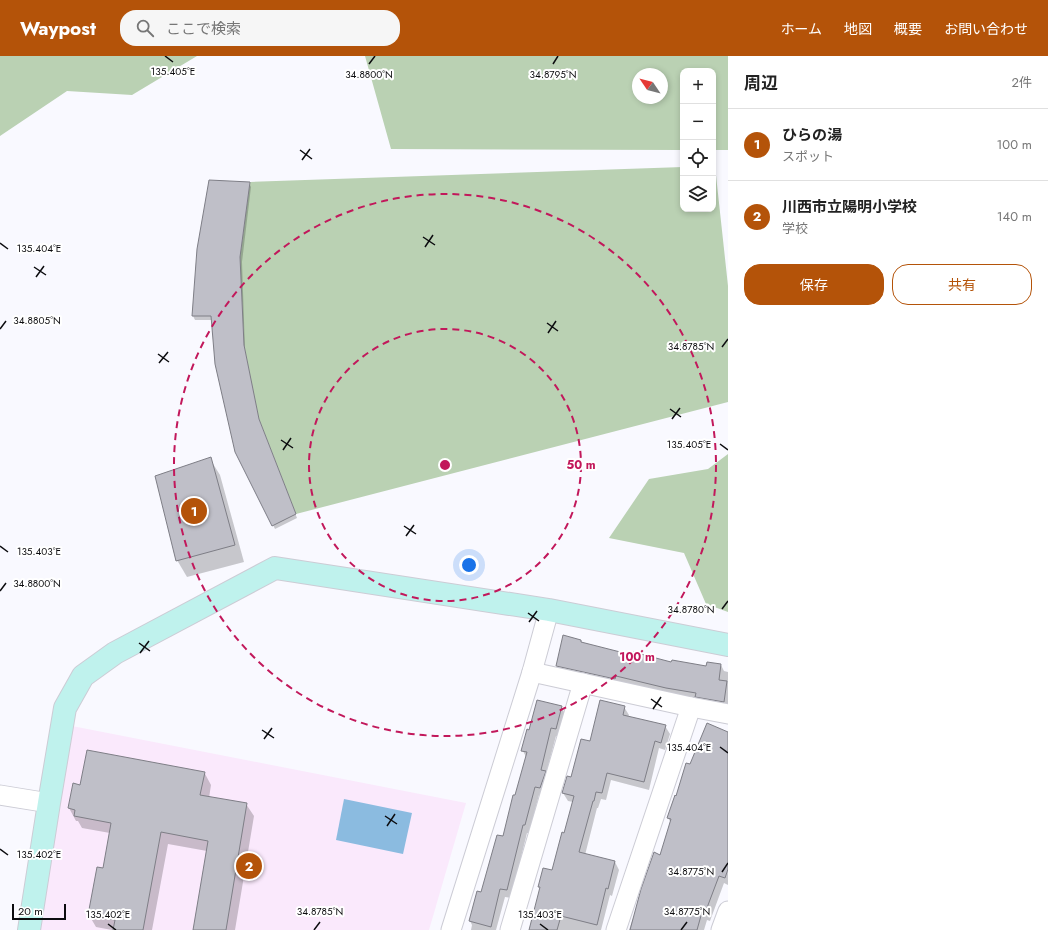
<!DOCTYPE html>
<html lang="ja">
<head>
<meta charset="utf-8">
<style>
  :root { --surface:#fff; --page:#f6f6f6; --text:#222; --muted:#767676; --line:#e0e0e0; --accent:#b45309 }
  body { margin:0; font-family:Jost,"Noto Sans JP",sans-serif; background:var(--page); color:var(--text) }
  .controls { position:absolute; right:12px; top:12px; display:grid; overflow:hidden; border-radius:8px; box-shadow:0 2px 6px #0003 }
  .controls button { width:36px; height:36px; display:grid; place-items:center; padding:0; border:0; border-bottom:1px solid var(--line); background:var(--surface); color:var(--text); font:20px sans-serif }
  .compass { position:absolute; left:632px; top:12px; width:36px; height:36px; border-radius:50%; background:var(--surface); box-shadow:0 2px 6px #0003; rotate:305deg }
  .scale { position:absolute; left:12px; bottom:10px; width:54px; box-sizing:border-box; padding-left:4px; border:2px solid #0c0c0f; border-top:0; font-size:11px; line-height:14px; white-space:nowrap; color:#0c0c0f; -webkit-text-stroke:3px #fff; paint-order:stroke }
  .you { position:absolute; left:469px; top:509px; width:14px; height:14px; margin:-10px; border:3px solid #fff; border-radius:50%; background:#1a73e8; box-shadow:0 0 0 6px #1a73e833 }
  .badge { display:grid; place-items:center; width:26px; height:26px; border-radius:50%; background:var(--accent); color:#fff; font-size:13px; font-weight:700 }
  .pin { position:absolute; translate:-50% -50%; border:2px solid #fff; box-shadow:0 1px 4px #0006 }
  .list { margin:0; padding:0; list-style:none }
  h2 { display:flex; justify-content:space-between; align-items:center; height:52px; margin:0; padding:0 16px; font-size:17px }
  h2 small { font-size:13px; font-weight:400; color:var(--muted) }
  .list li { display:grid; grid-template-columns:26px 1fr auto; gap:12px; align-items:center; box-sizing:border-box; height:72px; padding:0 16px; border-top:1px solid var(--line) }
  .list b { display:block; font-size:15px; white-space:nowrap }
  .list p { margin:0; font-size:13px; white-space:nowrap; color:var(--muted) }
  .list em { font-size:13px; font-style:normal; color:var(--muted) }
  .actions { display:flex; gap:8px; padding:12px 16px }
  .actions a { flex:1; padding:9px 0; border:1px solid var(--accent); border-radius:16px; text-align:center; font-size:14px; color:var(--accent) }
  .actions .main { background:var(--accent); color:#fff }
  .icon { flex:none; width:22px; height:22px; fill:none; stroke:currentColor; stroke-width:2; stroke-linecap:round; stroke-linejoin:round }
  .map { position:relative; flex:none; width:728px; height:874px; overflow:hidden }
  header { display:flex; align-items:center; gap:24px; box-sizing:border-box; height:56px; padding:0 20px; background:var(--accent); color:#fff }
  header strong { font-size:19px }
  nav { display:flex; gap:22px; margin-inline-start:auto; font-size:14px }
  .search { width:280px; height:36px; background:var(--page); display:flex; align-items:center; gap:10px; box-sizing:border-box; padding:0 14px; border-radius:16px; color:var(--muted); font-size:15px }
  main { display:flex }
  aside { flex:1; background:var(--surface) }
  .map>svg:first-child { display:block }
  .education { fill:#fae9fc }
  .green { fill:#bad1b3; fill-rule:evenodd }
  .water { fill:#8bbbe0 }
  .shadow { fill:#0003 }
  .building { fill:#bfbfc8; stroke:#7e7e86 }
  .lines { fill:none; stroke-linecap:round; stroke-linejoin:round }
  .street-casing { stroke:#ccccd5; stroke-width:21 }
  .secondary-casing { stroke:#ccccd5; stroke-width:24 }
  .street { stroke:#fff; stroke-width:19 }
  .secondary { stroke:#bff2ed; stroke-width:22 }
  .ticks { fill:none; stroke:#0c0c0f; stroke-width:1.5 }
  .ring { fill:none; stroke:#c2185b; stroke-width:2; stroke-dasharray:7 5 }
  .ticks-label { font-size:10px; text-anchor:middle; fill:#0c0c0f; stroke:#fff; stroke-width:4; stroke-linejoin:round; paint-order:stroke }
  .centre { fill:#c2185b; stroke:#fff; stroke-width:2 }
  .ring-label { font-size:12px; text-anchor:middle; font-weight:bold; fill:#c2185b; stroke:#fff; stroke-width:4; stroke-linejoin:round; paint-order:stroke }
</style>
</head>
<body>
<header>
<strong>Waypost</strong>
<div class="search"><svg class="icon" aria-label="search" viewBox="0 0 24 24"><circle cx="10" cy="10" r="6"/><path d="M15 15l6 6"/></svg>ここで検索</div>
<nav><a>ホーム</a><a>地図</a><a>概要</a><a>お問い合わせ</a></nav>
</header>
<main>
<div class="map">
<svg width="728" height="874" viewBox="0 0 728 874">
  <rect width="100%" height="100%" fill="#f9f9ff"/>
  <!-- education -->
  <polygon class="education" points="72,670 466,747 429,874 40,874"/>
  <!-- green -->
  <g class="green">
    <polygon points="0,0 197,0 132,39 67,35 0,80"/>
    <path d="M365,0H728V94H713V15H683V94L391,93ZM638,18H662V42H638Z"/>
    <polygon points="713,110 715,110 728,230 728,346 296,458 259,363 244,289 240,201 250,126 683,111 683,153 713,153"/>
    <polygon points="728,398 728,556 706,548 684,497 609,482 649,423 708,413"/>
  </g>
  <!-- water -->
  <polygon class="water" points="344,743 412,757 403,798 336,784"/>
  <!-- shadow -->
  <g class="shadow">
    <polygon points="249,127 251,131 242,206 245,294 260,368 297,462 275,473 273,469 212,264 195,264 193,260 198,193"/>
    <polygon points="210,403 220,419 244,506 187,521 177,504"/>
    <polygon points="581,584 582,587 633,600 672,607 707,611 721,609 724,615 728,616 728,654 562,618 557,610"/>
    <polygon points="561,651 566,659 560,681 556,680 546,718 545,740 539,739 529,777 527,777 511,842 505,841 496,874 471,874 472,869 470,865 477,836 482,837 503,781 516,740 526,701 523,695 529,675"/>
    <polygon points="624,651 629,659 628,661 665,670 670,678 665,694 659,692 649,734 611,724 606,744 601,743 598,752 597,752 585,799 615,806 619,814 612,840 610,839 601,874 531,874 541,833 539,831 552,815 565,778 573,746 568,745 563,737 591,686"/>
    <polygon points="728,678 728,829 724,827 710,865 707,864 704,874 629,874 633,862 635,862 661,800 671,767 668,762 690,709"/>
    <polygon points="204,716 211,729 209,742 246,748 254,760 235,874 194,874 207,795 168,788 152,874 112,874 96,871 89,859 104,813 110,777 82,772 78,765 76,765 69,752 81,730"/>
  </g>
  <!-- building -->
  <g class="building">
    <polygon points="209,124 250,126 240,201 244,289 259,363 296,458 272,470 235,396 215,308 211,260 192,260 197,193"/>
    <polygon points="211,401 235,489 176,505 155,420"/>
    <polygon points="563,579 581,584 581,586 632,599 633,596 671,606 672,604 706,610 707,606 721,608 719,624 727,625 724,646 695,641 696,637 666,632 616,620 615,623 556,610"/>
    <polygon points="537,644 562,650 556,673 551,672 541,714 546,715 540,732 535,731 525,769 523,769 507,834 500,833 491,871 469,865 477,835 481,836 497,779 503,780 513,739 515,739 527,696 521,695 527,673 529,674"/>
    <polygon points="600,644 625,650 623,659 666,669 661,687 655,685 644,726 607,717 602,737 596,736 594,745 593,745 579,796 615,805 608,833 606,832 597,869 561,860 557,874 529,874 540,831 538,831 543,812 552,814 562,776 564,777 574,740 562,737 567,720 571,721 581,683 590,685"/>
    <polygon points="707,667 728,676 728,813 725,822 719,820 705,857 702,856 697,874 630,874 641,833 654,796 660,799 671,763 667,762 675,739 676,740 686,707 690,708"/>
    <polygon points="87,694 205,716 200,739 247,747 226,874 193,874 208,785 161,776 143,874 113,874 115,864 88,859 97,811 103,812 111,767 74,760 75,754 68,752 73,727 80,729"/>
  </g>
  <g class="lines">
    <!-- street casing -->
    <g class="street-casing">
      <g id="street">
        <polyline points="532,616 691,651 728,658"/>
        <polyline points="0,739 49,747"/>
        <polyline points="451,874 532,616 549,554"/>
        <polyline points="510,874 583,627"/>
        <polyline points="616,874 691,651"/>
        <polyline points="721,874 728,855"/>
      </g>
    </g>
    <!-- secondary casing -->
    <g class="secondary-casing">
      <polyline id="secondary" points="29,874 49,747 65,652 83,620 115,597 275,512 549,554 728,589"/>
    </g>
    <!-- street -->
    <use href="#street" class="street"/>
    <!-- secondary -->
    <use href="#secondary" class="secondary"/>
  </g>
  <!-- ticks -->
  <path class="ticks" d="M165,0L173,6M369,8L375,0M553,8L558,0M300,94L312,103M302,104L310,93M423,181L435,189M0,187L8,193M425,191L433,179M34,211L46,219M36,221L44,210M547,267L558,275M0,273L6,265M548,277L556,265M722,291L728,283M158,298L169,306M159,307L168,296M670,353L681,361M672,363L680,352M281,384L293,392M720,388L728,394M283,394L291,382M404,470L416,478M406,480L414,469M0,490L8,496M0,535L6,527M722,553L728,545M528,557L539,565M529,566L537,555M139,587L150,595M140,597L149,585M651,643L662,651M653,653L661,641M262,674L274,682M264,683L272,672M720,691L728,697M385,760L397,768M387,770L395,758M0,793L8,799M722,816L728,807M108,868L116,874M540,868L548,874M314,874L320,866M681,874L687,866"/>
  <!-- distance rings -->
  <g class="ring">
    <circle cx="445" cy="409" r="136"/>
    <circle cx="445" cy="409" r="271"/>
  </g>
  <g class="ticks-label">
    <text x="173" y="19">135.405°E</text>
    <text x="369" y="22">34.8800°N</text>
    <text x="553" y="22">34.8795°N</text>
    <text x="39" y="196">135.404°E</text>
    <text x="37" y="268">34.8805°N</text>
    <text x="691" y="294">34.8785°N</text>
    <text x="689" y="392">135.405°E</text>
    <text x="39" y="499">135.403°E</text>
    <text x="37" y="531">34.8800°N</text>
    <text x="691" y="557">34.8780°N</text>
    <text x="689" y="695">135.404°E</text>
    <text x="39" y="802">135.402°E</text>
    <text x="691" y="819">34.8775°N</text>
    <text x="320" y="859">34.8785°N</text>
    <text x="687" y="859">34.8775°N</text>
    <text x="108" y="862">135.402°E</text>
    <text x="540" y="862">135.403°E</text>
  </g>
  <circle cx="445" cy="409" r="6" class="centre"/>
  <g class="ring-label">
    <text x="581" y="413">50 m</text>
    <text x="637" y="605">100 m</text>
  </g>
</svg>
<div class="controls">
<button>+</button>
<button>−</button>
<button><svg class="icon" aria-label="locate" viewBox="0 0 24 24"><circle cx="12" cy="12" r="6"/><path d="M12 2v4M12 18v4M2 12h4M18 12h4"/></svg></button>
<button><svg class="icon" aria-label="layers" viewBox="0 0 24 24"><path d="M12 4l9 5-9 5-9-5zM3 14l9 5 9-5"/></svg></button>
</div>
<svg class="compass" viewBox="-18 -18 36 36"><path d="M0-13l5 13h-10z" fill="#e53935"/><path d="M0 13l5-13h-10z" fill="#767676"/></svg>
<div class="scale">20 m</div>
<div class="you"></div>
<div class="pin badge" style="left:194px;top:455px">1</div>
<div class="pin badge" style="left:249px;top:810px">2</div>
</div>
<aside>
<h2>周辺<small>2件</small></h2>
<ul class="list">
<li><span class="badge">1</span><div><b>ひらの湯</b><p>スポット</p></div><em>100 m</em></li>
<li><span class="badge">2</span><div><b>川西市立陽明小学校</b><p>学校</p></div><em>140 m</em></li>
</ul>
<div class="actions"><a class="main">保存</a><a>共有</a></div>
</aside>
</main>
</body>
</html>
